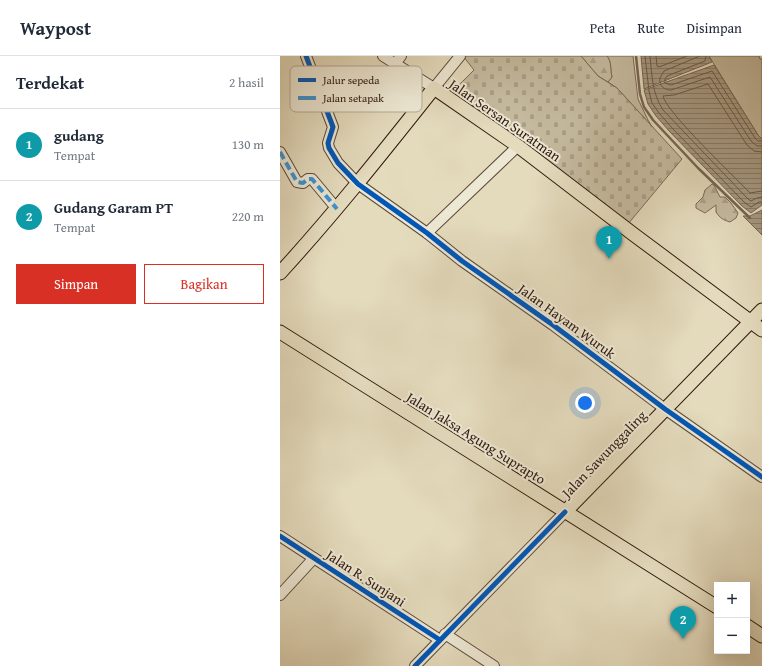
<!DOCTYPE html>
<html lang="id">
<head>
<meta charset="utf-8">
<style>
  :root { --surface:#fff; --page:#f2f2f3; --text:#1f2937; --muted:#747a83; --line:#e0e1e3; --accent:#d93025 }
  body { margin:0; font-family:"Gentium Book Plus",serif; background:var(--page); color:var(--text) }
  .controls { position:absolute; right:12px; bottom:12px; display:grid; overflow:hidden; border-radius:0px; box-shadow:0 4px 16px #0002 }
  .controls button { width:36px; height:36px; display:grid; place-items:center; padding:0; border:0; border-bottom:1px solid var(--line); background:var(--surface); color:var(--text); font:20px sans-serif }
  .you { position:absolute; left:305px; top:347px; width:14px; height:14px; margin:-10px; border:3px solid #fff; border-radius:50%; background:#1a73e8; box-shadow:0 0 0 6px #1a73e833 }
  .badge { display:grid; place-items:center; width:26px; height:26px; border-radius:50%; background:var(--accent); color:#fff; font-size:13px; font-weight:700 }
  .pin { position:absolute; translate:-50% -33px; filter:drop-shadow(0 1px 2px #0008) }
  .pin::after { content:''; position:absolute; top:21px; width:14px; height:12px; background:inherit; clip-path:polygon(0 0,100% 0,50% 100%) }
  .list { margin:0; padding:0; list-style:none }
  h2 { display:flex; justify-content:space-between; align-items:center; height:52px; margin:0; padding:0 16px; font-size:17px }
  h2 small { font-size:13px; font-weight:400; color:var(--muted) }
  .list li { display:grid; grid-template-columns:26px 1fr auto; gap:12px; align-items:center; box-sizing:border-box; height:72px; padding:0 16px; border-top:1px solid var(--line) }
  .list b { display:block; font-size:15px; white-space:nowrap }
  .list p { margin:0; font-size:13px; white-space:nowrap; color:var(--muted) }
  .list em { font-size:13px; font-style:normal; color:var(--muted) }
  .actions { display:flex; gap:8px; padding:12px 16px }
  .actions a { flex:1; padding:9px 0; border:1px solid var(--accent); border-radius:0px; text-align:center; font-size:14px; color:var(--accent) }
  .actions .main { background:var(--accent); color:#fff }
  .map { position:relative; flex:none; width:482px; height:610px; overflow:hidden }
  header { display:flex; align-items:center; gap:24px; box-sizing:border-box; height:56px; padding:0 20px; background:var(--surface); border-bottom:1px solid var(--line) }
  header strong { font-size:19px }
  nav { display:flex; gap:22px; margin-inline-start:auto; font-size:14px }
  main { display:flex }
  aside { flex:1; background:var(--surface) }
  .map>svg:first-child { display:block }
  .grass { fill:#c5ba9f; stroke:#7a6a56 }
  .forest { fill:url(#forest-firs); stroke:#7a6a56 }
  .cemetery { fill:url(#cemetery-stones); stroke:#7a6a56 }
  .water { fill:url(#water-rules); stroke:#766654 }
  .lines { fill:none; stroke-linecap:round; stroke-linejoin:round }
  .shore { stroke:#6a5948; stroke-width:1 }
  .stream { stroke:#766654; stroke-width:2.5 }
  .minor-casing { stroke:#5c4a3a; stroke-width:12 }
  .major-casing { stroke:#2f190e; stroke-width:15 }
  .minor { stroke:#ede8d4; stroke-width:10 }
  .major { stroke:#e4dbbd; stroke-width:13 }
  .quiet { stroke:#3d93d2; stroke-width:4; stroke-dasharray:8 4; stroke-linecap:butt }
  .cycleway-casing { stroke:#ede8d4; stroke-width:8 }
  .cycleway { stroke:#0057b8; stroke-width:5 }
  .labels { text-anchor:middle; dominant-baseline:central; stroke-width:4; stroke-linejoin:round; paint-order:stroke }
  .street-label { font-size:14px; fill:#2f190e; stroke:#ede8d4 }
  .key { fill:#ede8d4; stroke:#b4aa99; stroke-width:1 }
  .key-label { font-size:11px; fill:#2f190e }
</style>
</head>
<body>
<header>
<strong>Waypost</strong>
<nav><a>Peta</a><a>Rute</a><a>Disimpan</a></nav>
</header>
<main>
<aside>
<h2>Terdekat<small>2 hasil</small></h2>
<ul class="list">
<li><span class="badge" style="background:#0f9aa8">1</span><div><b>gudang</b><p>Tempat</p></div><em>130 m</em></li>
<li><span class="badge" style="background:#0f9aa8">2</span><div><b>Gudang Garam PT</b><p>Tempat</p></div><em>220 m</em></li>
</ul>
<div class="actions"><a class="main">Simpan</a><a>Bagikan</a></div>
</aside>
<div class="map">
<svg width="482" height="610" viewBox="0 0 482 610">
  <defs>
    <pattern id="forest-firs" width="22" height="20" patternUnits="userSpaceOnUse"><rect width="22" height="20" fill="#c5ba9f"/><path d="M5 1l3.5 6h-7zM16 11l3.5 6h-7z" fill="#aa9f88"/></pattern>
    <pattern id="cemetery-stones" width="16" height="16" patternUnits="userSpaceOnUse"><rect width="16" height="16" fill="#c5ba9f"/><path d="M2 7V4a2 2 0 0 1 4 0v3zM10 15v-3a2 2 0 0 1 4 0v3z" fill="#aa9f88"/></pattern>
    <pattern id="water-rules" width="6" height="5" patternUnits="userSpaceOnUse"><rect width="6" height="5" fill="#a69982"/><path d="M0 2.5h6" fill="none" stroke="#887c69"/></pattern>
  </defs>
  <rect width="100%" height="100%" fill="#e4dbbd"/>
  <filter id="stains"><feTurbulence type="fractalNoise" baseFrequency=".005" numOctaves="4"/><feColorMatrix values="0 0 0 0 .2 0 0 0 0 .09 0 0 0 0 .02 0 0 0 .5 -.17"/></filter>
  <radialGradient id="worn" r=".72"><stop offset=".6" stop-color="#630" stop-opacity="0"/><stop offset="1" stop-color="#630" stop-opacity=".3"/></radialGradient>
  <!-- grass -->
  <g class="grass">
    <path d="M327,0H353L358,43L368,64L373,72L337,32L328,26L332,21C330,14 332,6 327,0Z"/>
    <polygon points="429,0 479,0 480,3 482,3 482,83 478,79"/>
  </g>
  <!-- forest -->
  <g class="forest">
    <path d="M301,0H327C332,6 330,14 332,21L328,26L318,20Z"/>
    <path d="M432,128L434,129L440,141H445L451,147L458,157L456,162L450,166C443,164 440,162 436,156V149L425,157L416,152V148L423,141L425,134Z"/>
  </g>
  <!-- cemetery -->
  <polygon class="cemetery" points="183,0 301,0 318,20 337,32 402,103 348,168 171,37 194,14"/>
  <!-- water -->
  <g class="water">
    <polygon points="361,0 429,0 432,6 364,33"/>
    <polygon points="434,9 478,79 482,83 482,149 471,157 462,150 390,76 376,60 368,48 364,34"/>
    <polygon points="482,154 482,179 463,160 470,160"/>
  </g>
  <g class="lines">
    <!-- shore -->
    <g class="shore">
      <polyline points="365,0 369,35 372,47 379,57 393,73 465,147 471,151 479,146 482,146"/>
      <path d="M370,0C372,20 372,37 383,54L468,143L471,145L477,142L482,141"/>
      <polyline points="376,0 377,10 379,11 407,0"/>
      <path d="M420,0L384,15L380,22C379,30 384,34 391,34L430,21L471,85L477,90H482"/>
      <polyline points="426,0 425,5 387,20 385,23 385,27 391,29 432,15 475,82 478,85 482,85"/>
      <path d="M482,96L474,95L467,89L428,28L394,39L383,40C386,56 455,121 470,137L482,135"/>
    </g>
    <!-- stream -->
    <polyline class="stream" points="356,0 360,38 364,51 373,64 418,112 470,162"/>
    <!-- minor casing -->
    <g class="minor-casing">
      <g id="minor">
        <polyline points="26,0 53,71 48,87 49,92 58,107 78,128 147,177 182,205 273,269 385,353 482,421"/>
        <polyline points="103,0 154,32 180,0"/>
        <polyline points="115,8 121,0"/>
        <polyline points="0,96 17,126 23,127 28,123 32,123 57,153"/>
        <polyline points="147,177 238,90"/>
        <polyline points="0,480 160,584"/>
        <polyline points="0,539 34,502"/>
        <polyline points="165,578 214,610"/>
        <polyline points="135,610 285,456"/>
      </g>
    </g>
    <!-- major casing -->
    <g class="major-casing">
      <g id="major">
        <path d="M0,217C54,158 104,95 154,32L238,90L353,178L482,274"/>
        <polyline points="0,276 437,551"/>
        <polyline points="285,456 482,254"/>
        <polyline points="467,570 482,580"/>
      </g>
    </g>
    <!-- minor -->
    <use href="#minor" class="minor"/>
    <!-- major -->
    <use href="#major" class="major"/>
    <!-- quiet -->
    <polyline class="quiet" points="0,96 17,126 23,127 28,123 32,123 57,153"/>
    <!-- cycleway casing -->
    <g class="cycleway-casing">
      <g id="cycleway">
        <polyline points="26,0 53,71 48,87 49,92 58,107 78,128 147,177 182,205 273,269 385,353 482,421"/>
        <polyline points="0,480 160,584"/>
        <polyline points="135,610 285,456"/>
      </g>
    </g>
    <!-- cycleway -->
    <use href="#cycleway" class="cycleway"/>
  </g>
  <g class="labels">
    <!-- street labels -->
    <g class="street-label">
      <text transform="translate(225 64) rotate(35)">Jalan Sersan Suratman</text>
      <text transform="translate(287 265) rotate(36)">Jalan Hayam Wuruk</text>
      <text transform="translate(196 382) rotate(32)">Jalan Jaksa Agung Suprapto</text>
      <text transform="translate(324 398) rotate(-46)">Jalan Sawunggaling</text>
      <text transform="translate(86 522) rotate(33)">Jalan R. Sunjani</text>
    </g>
  </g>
  <!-- legend -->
  <rect x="10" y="10" width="132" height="46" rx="6" class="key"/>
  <rect x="18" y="22" width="18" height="4" fill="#0057b8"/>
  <rect x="18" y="40" width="18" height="4" fill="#3d93d2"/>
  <g class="key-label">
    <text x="43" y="28">Jalur sepeda</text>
    <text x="43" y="46">Jalan setapak</text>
  </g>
  <rect width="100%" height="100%" filter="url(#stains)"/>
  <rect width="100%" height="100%" fill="url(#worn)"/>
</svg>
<div class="controls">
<button>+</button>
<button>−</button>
</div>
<div class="you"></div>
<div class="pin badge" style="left:329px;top:203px;background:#0f9aa8">1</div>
<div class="pin badge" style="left:403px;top:583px;background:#0f9aa8">2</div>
</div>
</main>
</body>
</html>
